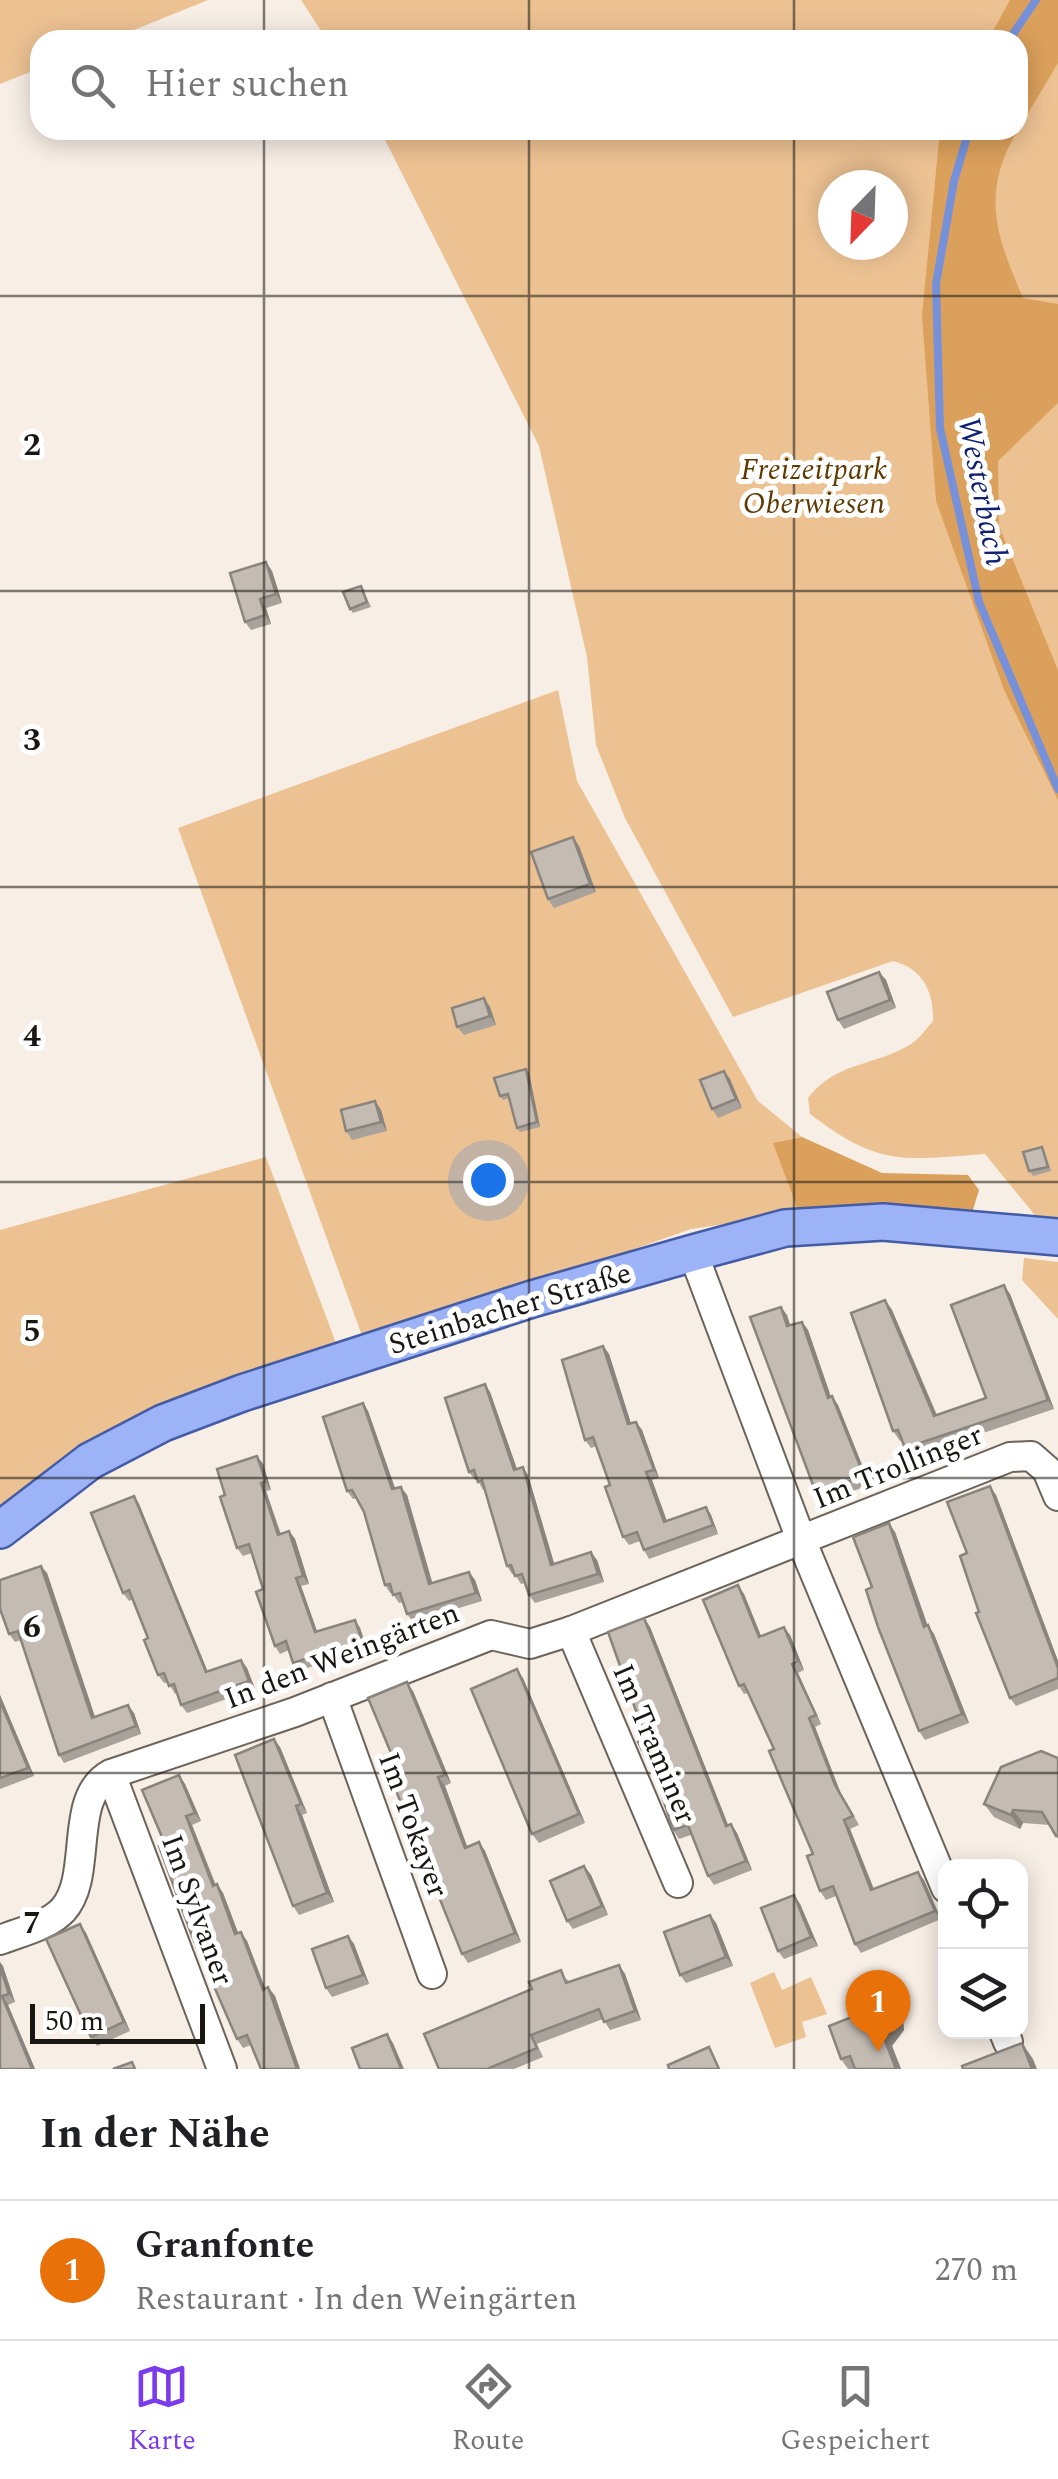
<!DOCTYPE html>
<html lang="de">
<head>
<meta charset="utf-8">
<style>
  :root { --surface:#fff; --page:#f6f6f6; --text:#202124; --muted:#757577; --line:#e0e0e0; --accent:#7c3aed }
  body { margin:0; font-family:Spectral,serif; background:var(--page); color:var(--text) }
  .controls { position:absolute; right:30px; bottom:30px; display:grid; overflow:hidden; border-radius:20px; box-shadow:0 5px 25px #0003 }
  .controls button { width:90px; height:90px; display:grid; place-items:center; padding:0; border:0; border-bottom:2px solid var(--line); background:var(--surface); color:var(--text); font:50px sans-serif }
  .compass { position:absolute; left:818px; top:170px; width:90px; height:90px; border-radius:50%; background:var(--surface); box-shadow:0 5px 25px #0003; rotate:203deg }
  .scale { position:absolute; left:30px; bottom:25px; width:175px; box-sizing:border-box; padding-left:10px; border:5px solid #1a1713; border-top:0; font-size:28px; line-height:35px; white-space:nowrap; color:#1a1713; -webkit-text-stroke:8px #fff; paint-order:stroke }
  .you { position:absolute; left:488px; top:1180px; width:35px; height:35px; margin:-25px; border:8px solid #fff; border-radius:50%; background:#1a73e8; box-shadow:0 0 0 15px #1a73e833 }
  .badge { display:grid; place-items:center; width:65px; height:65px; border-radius:50%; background:var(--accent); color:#fff; font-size:32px; font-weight:700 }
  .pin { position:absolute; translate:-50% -82px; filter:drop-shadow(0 2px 5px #0008) }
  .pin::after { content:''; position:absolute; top:52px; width:35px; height:30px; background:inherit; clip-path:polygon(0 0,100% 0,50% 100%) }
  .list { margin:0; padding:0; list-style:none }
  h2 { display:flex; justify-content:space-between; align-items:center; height:130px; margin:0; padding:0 40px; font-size:42px }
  h2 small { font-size:32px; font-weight:400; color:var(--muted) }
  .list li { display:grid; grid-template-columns:65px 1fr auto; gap:30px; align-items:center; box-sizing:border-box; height:140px; padding:0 40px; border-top:2px solid var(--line) }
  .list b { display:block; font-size:38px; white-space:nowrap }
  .list p { margin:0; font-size:32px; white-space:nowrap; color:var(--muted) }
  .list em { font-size:32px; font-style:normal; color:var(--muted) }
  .icon { flex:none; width:55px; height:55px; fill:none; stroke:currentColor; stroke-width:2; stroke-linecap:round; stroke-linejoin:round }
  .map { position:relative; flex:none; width:1058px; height:2069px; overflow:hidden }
  .search { position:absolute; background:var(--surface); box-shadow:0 5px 25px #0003; left:30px; right:30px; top:30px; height:110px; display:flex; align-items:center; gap:25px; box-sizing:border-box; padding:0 35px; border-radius:30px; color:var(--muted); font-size:38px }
  .sheet { height:270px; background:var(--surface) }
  nav { display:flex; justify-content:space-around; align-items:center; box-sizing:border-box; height:140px; border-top:2px solid var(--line); background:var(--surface); font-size:28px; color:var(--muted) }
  nav a { display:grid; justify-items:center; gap:5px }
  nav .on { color:var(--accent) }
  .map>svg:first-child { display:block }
  .green { fill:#edc293; fill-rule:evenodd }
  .forest { fill:#dba05b }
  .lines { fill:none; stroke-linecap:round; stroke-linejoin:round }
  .stream { stroke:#7691d9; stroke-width:8 }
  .minor-casing { stroke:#6b645b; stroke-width:32 }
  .major-casing { stroke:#445ca5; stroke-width:40 }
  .minor { stroke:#fff; stroke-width:28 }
  .major { stroke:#9db3f8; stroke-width:35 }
  .wall { fill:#a9a29a }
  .shaded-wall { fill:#89847d }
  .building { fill:#c4bcb3; stroke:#89847d; stroke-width:2.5 }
  .grid { fill:none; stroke:#1a1713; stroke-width:2.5; stroke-opacity:0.55 }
  .labels { text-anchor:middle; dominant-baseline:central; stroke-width:10; stroke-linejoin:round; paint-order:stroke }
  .park-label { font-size:30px; font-style:italic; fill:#603900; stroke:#fff }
  .street-label { font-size:30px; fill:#1a1713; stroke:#fff }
  .water-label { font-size:32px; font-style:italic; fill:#0f2072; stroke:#fff }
  .grid-label { font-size:32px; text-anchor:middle; font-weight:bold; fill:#1a1713; stroke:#fff; stroke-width:10; stroke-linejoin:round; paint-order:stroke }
</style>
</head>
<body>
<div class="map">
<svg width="1058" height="2069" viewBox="0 0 1058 2069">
  <rect width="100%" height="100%" fill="#f7eee5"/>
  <!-- green -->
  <g class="green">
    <polygon points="0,0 208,0 109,40 40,40 40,68 0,84"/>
    <path d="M301,0H1058V1220L1038,1219L985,1154C902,1160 879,1167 810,1114L808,1098C836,1061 877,1066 911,1044C919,1039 927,1028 933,1021C934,991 922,968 893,961L733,1017L625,818L596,745L587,657L539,446L380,130H1018V40H327ZM833,185H893V245H833Z"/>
    <polygon points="558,690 577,781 758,1101 802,1137 774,1143 799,1213 691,1229 365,1344 178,828"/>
    <polygon points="266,1157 336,1343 97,1441 0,1517 0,1230"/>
    <polygon points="1024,1258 1058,1262 1058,1319 1022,1280"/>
    <polygon points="774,1972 782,1990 811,1977 827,2014 802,2022 806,2037 775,2048 750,1983"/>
  </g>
  <!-- forest -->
  <g class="forest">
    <polygon points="1010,0 1058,0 1058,63 1018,130 1018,40 988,40"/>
    <path d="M940,130H1018C980,193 996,235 1023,298L1058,304V403L998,461L999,526L1058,670V800L1004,690L936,501L922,316Z"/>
    <polygon points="802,1137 882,1173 968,1175 979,1190 972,1213 799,1213 773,1143"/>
  </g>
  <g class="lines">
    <!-- stream -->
    <g class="stream">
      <polyline points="1009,40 1036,0"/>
      <polyline points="969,130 954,181 936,284 940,428 979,602 1058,789"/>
    </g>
    <!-- minor casing -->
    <g class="minor-casing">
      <g id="minor">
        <polyline points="693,1253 802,1542 946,1888"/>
        <polyline points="571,1631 678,1883"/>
        <polyline points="332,1697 432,1974"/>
        <polyline points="111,1774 222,2069"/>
        <path d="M0,1940C20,1932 48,1926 63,1910C94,1876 67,1797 111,1774L295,1712L491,1635L530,1644L571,1631L1010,1457L1031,1456L1047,1470L1058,1496"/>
        <polyline points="1004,2032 1008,2042"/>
      </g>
    </g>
    <!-- major casing -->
    <g class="major-casing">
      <polyline id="major" points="0,1530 90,1461 163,1423 242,1393 532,1299 693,1253 785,1228 883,1222 1058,1237"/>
    </g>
    <!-- minor -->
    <use href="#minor" class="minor"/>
    <!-- major -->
    <use href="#major" class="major"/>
  </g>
  <!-- wall -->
  <g class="wall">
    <polygon points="266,562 272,571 282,603 266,608 271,624 251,630 245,622"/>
    <polygon points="361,586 371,607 353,613 350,609"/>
    <polygon points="579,846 596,892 554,908 548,899"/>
    <polygon points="879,972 886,980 896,1008 844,1029 838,1020"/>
    <polygon points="490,1007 496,1025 464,1035 457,1027"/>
    <polygon points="724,1071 730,1079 742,1108 718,1118 712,1109"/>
    <polygon points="529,1073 540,1127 520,1132 517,1128 509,1098 503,1100 500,1096"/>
    <polygon points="375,1101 381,1110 387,1131 352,1140 346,1131"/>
    <polygon points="1042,1147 1045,1152 1051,1171 1033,1176 1029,1171"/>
    <polygon points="1010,1294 1054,1409 912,1457 902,1440 900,1441 893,1431 885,1300 892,1310 937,1415 986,1398"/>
    <polygon points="787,1315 790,1325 802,1322 808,1330 831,1397 838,1405 870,1485 822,1502 816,1493"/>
    <polygon points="603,1346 609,1354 631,1424 636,1422 642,1430 659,1478 652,1480 667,1521 706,1507 711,1515 718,1534 649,1559 644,1550 640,1541 629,1545 623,1537 610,1485 596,1446 591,1448 585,1440"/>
    <polygon points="490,1392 517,1469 528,1475 554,1564 597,1560 604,1582 535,1603 529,1595 525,1583 521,1584 514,1573 512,1574 507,1566 485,1489 483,1490 477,1479 475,1480 469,1472"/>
    <polygon points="363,1403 368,1411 395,1488 407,1495 432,1583 469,1572 475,1580 482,1601 413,1622 407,1614 403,1602 399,1603 392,1593 390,1593 385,1585 364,1512 357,1498 353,1499 347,1491"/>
    <polygon points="257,1456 263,1464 271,1490 266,1491 281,1534 289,1531 295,1539 309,1584 301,1586 317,1631 355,1620 360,1628 367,1649 298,1671 293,1663 289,1650 280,1654 275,1646 263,1589 252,1553 243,1556 237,1548 225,1495"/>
    <polygon points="996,1495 1058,1661 1058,1689 1016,1706 1010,1698 979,1612 967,1553"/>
    <polygon points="134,1496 139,1504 208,1672 241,1660 247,1668 255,1689 187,1713 181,1705 177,1693 175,1694 168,1682 164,1683 158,1675 148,1638 133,1599 129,1601 123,1593"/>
    <polygon points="895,1532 927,1626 934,1634 969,1723 925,1740 919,1731 872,1587"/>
    <polygon points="47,1573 95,1717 134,1713 141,1734 64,1763 59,1755 21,1640 15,1642 9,1634"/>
    <polygon points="744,1594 761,1636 790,1635 804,1670 798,1673 821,1724 815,1727 841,1794 859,1825 850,1829 874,1889 924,1880 941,1919 861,1953 855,1944 836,1896 826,1900 820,1891 813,1854 774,1749 748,1693 744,1694 739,1686"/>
    <polygon points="644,1618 650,1627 728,1825 731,1824 737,1833 752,1870 714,1885 708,1876 691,1835 679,1839 673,1830 646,1739"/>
    <polygon points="523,1678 585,1823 539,1843 532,1834"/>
    <polygon points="413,1691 451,1783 445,1786 467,1847 479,1842 485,1851 521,1942 468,1963 462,1954"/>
    <polygon points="0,1695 34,1776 0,1789"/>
    <polygon points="280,1747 307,1813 302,1815 334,1902 299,1915 293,1906"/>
    <polygon points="1058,1758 1058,1839 1050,1825 1023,1823 1020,1829 994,1817 984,1804"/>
    <polygon points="185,1784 201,1821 192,1825 216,1885 217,1884 223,1893 238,1933 247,1941 265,1989 268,1987 275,1996 300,2069 261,2069 251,2045 243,2048 237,2039 165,1844"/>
    <polygon points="584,1866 591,1875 608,1915 573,1929 567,1921"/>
    <polygon points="794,1895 800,1904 818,1946 784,1959 778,1951"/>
    <polygon points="710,1915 716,1923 733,1966 686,1983 680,1975"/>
    <polygon points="80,1924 86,1933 130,2031 97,2046 91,2037"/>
    <polygon points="348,1936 354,1944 369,1984 332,1997 326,1988"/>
    <polygon points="0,1962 15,2002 8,2005 35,2069 0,2069"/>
    <polygon points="619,1965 625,1974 641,2020 610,2030 603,2019 537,2044 543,2057 514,2069 439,2069 567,1979 569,1982"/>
    <polygon points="889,1987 901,2004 904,2030 892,2046 901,2069 848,2069 841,2059 852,2017"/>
  </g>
  <!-- shaded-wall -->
  <g class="shaded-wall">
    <polygon points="266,562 272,571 282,603 276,594"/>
    <polygon points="260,599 266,608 271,624 265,615"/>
    <polygon points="573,837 579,846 596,892 590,884"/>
    <polygon points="879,972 886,980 896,1008 890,1000"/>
    <polygon points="484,998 490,1007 496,1025 490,1016"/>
    <polygon points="526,1069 529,1073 540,1127 537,1122"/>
    <polygon points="724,1071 730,1079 742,1108 736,1099"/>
    <polygon points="375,1101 381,1110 387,1131 381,1122"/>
    <polygon points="1004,1285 1010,1294 1054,1409 1048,1400"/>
    <polygon points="885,1300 892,1310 941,1426 934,1416"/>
    <polygon points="781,1307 787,1315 793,1335 787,1326"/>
    <polygon points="802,1322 808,1330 834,1406 828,1398"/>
    <polygon points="603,1346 609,1354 634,1433 628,1424"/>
    <polygon points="485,1384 490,1392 520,1478 514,1470"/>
    <polygon points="832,1396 838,1405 870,1485 864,1476"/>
    <polygon points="363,1403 368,1411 398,1497 392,1489"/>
    <polygon points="636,1422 642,1430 659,1478 654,1470"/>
    <polygon points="257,1456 263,1464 271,1490 266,1482"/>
    <polygon points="523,1467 528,1475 557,1573 551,1565"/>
    <polygon points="646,1472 652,1480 670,1530 664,1522"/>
    <polygon points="261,1483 266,1491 283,1543 278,1535"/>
    <polygon points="990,1486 996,1495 1058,1661 1058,1668"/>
    <polygon points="401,1487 407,1495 435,1592 429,1584"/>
    <polygon points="134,1496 139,1504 211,1680 206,1672"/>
    <polygon points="706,1507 711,1515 718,1534 713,1525"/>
    <polygon points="889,1523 895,1532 931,1635 924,1627"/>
    <polygon points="289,1531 295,1539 309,1584 303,1576"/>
    <polygon points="591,1552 597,1560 604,1582 598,1574"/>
    <polygon points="41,1566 47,1573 98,1726 92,1718"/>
    <polygon points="469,1572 475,1580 482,1601 476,1593"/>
    <polygon points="296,1578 301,1586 320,1640 315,1632"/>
    <polygon points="738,1585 744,1594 765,1646 759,1637"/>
    <polygon points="644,1618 650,1627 732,1835 726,1826"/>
    <polygon points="355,1620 360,1628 367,1649 362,1641"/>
    <polygon points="928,1625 934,1634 969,1723 962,1714"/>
    <polygon points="784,1627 790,1635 804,1670 798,1661"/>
    <polygon points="241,1660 247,1668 255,1689 249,1681"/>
    <polygon points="792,1664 798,1673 821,1724 816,1715"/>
    <polygon points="517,1669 523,1678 585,1823 579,1814"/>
    <polygon points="407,1682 413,1691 451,1783 445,1775"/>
    <polygon points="0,1695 34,1776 28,1768 0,1701"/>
    <polygon points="128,1705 134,1713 141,1734 136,1726"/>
    <polygon points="809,1718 815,1727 841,1794 859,1825 835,1785"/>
    <polygon points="274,1739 280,1747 307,1813 301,1804"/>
    <polygon points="179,1775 185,1784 201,1821 195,1813"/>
    <polygon points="438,1777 445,1786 471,1857 465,1848"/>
    <polygon points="296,1806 302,1815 334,1902 327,1893"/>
    <polygon points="1013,1810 1023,1823 1020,1829 1011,1815"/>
    <polygon points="186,1816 192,1825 219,1895 213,1886"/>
    <polygon points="844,1820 850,1829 877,1898 871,1890"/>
    <polygon points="731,1824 737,1833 752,1870 746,1861"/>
    <polygon points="479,1842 485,1851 521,1942 515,1933"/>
    <polygon points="584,1866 591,1875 608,1915 602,1906"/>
    <polygon points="918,1872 924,1880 941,1919 935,1911"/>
    <polygon points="217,1884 223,1893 242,1943 235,1934"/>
    <polygon points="794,1895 800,1904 818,1946 811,1937"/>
    <polygon points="710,1915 716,1923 733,1966 726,1957"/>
    <polygon points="80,1924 86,1933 130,2031 124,2022"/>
    <polygon points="241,1932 247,1941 269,1998 263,1990"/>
    <polygon points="348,1936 354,1944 369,1984 363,1975"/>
    <polygon points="0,1962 3,1966 15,2002 9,1994 0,1967"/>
    <polygon points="619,1965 625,1974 641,2020 635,2011"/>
    <polygon points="268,1987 275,1996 300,2069 297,2069"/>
    <polygon points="889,1987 901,2004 904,2030 892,2046 901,2069 896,2069 881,2030"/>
    <polygon points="2,1996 8,2005 35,2069 32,2069"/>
    <polygon points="387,2034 393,2043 404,2069 401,2069"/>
    <polygon points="1022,2043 1033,2059 1037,2069 1032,2069"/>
  </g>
  <!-- building -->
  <g class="building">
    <polygon points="266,562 276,594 260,599 265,615 245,622 230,573"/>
    <polygon points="361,586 367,602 350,609 343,592"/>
    <polygon points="573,837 590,884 548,899 531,852"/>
    <polygon points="879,972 890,1000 838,1020 827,992"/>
    <polygon points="484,998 490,1016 457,1027 452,1008"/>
    <polygon points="526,1069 537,1122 517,1128 508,1094 500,1096 494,1078"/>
    <polygon points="724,1071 736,1099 712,1109 700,1080"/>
    <polygon points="375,1101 381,1122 346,1131 341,1110"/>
    <polygon points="1042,1147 1048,1167 1029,1171 1023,1152"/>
    <polygon points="1004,1285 1048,1400 905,1448 898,1430 893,1431 851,1313 885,1300 934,1416 986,1398 951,1305"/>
    <polygon points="781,1307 787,1326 802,1322 828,1398 832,1396 864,1476 816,1493 750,1317"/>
    <polygon points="603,1346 628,1424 636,1422 654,1470 646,1472 664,1522 706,1507 713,1525 644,1550 637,1532 623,1537 605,1487 610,1485 593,1437 585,1440 562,1360"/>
    <polygon points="485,1384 514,1470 523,1467 551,1565 591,1552 598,1574 529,1595 522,1574 515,1576 511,1565 507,1566 482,1480 478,1482 474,1470 469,1472 445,1398"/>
    <polygon points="363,1403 392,1489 401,1487 429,1584 469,1572 476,1593 407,1614 400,1593 393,1595 390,1584 385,1585 364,1512 352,1490 347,1491 323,1417"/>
    <polygon points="257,1456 266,1482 261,1483 278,1535 289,1531 303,1576 296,1578 315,1632 355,1620 362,1641 293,1663 286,1641 275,1646 256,1592 263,1589 249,1544 237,1548 220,1497 225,1495 217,1469"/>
    <polygon points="990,1486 1058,1668 1058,1678 1010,1698 976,1613 979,1612 960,1556 967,1553 947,1502"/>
    <polygon points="134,1496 206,1672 241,1660 249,1681 181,1705 174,1684 169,1686 164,1673 158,1675 144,1640 148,1638 129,1590 123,1593 91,1513"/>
    <polygon points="889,1523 924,1627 928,1625 962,1714 919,1731 878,1627 866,1590 872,1587 853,1537"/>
    <polygon points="41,1566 92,1718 128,1705 136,1726 59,1755 18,1631 9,1634 0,1609 0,1580"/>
    <polygon points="738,1585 759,1637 784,1627 798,1661 792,1664 816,1715 809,1718 835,1785 853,1816 844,1820 871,1890 918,1872 935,1911 855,1944 833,1886 820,1891 807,1856 813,1854 769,1751 774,1749 744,1684 739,1686 703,1600"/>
    <polygon points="644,1618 726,1826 731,1824 746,1861 708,1876 688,1825 673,1830 656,1777 638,1742 646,1739 608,1632"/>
    <polygon points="517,1669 579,1814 532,1834 471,1689"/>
    <polygon points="407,1682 445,1775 438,1777 465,1848 479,1842 515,1933 462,1954 382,1756 391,1753 368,1698"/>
    <polygon points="0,1701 28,1768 0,1778"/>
    <polygon points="274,1739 301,1804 296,1806 327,1893 293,1906 235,1755"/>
    <polygon points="1041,1751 1058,1758 1058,1836 1056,1836 1042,1812 1013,1810 1011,1815 984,1804 1001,1767"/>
    <polygon points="179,1775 195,1813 186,1816 213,1886 217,1884 235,1934 241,1932 263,1990 268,1987 297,2069 261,2069 247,2035 237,2039 192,1936 159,1846 165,1844 142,1790"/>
    <polygon points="584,1866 602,1906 567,1921 550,1881"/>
    <polygon points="794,1895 811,1937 778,1951 761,1908"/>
    <polygon points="710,1915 726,1957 680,1975 664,1932"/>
    <polygon points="80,1924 124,2022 91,2037 46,1939"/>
    <polygon points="348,1936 363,1975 326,1988 312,1949"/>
    <polygon points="619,1965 635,2011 604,2022 599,2009 531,2035 537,2048 487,2069 439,2069 424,2034 532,1989 529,1982 561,1970 566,1983"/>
    <polygon points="0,1967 9,1994 2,1996 32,2069 0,2069"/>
    <polygon points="889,1987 892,2014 881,2030 896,2069 855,2069 850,2056 841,2059 829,2026 852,2017 847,2003"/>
    <polygon points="387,2034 401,2069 360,2069 352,2048"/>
    <polygon points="1022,2043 1032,2069 963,2069 962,2066"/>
    <polygon points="709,2047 719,2069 669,2069 668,2065"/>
    <polygon points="132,2062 135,2069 113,2069"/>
  </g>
  <!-- grid -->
  <path class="grid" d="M264,0V40M529,0V40M794,0V40M264,130V2069M529,130V2069M794,130V2069M0,296H1058M0,591H1058M0,887H1058M0,1182H1058M0,1478H1058M0,1773H1058"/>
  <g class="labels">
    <!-- park labels -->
    <g class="park-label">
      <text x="814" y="470">Freizeitpark<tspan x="814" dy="34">Oberwiesen</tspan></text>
    </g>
    <!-- street labels -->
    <g class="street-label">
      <text transform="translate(510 1309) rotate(-17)">Steinbacher Straße</text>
      <text transform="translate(898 1467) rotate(-22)">Im Trollinger</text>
      <text transform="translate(342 1656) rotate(-21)">In den Weingärten</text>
      <text transform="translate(654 1744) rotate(67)">Im Traminer</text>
      <text transform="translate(413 1825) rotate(70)">Im Tokayer</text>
      <text transform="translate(197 1910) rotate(70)">Im Sylvaner</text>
    </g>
    <!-- water labels -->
    <g class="water-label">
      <text transform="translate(982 491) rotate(79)">Westerbach</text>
    </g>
  </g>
  <g class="grid-label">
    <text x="32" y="455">2</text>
    <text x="32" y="750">3</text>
    <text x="32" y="1046">4</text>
    <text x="32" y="1341">5</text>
    <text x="32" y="1637">6</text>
    <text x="32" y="1933">7</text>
  </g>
</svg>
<div class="controls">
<button><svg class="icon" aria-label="locate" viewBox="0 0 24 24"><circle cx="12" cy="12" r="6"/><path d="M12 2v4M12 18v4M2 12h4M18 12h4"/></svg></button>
<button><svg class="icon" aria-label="layers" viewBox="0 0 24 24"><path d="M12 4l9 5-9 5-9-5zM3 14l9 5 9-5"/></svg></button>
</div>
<svg class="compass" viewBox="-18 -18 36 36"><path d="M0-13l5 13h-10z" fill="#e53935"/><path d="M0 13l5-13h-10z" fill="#757577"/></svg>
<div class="scale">50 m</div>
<div class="you"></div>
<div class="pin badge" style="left:878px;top:2052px;background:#e8710a">1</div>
<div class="search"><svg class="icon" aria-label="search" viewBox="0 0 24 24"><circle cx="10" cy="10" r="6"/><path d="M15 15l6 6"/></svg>Hier suchen</div>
</div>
<section class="sheet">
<h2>In der Nähe<small></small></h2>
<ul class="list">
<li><span class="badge" style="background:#e8710a">1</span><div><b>Granfonte</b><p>Restaurant · In den Weingärten</p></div><em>270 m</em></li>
</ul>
</section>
<nav>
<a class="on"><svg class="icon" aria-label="map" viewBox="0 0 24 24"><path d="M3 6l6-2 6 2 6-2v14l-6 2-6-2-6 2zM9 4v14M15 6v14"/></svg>Karte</a>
<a><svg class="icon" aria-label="directions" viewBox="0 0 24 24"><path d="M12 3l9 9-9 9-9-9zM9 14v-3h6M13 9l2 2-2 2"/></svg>Route</a>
<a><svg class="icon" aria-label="saved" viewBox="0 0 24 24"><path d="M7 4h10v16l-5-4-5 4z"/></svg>Gespeichert</a>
</nav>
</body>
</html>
